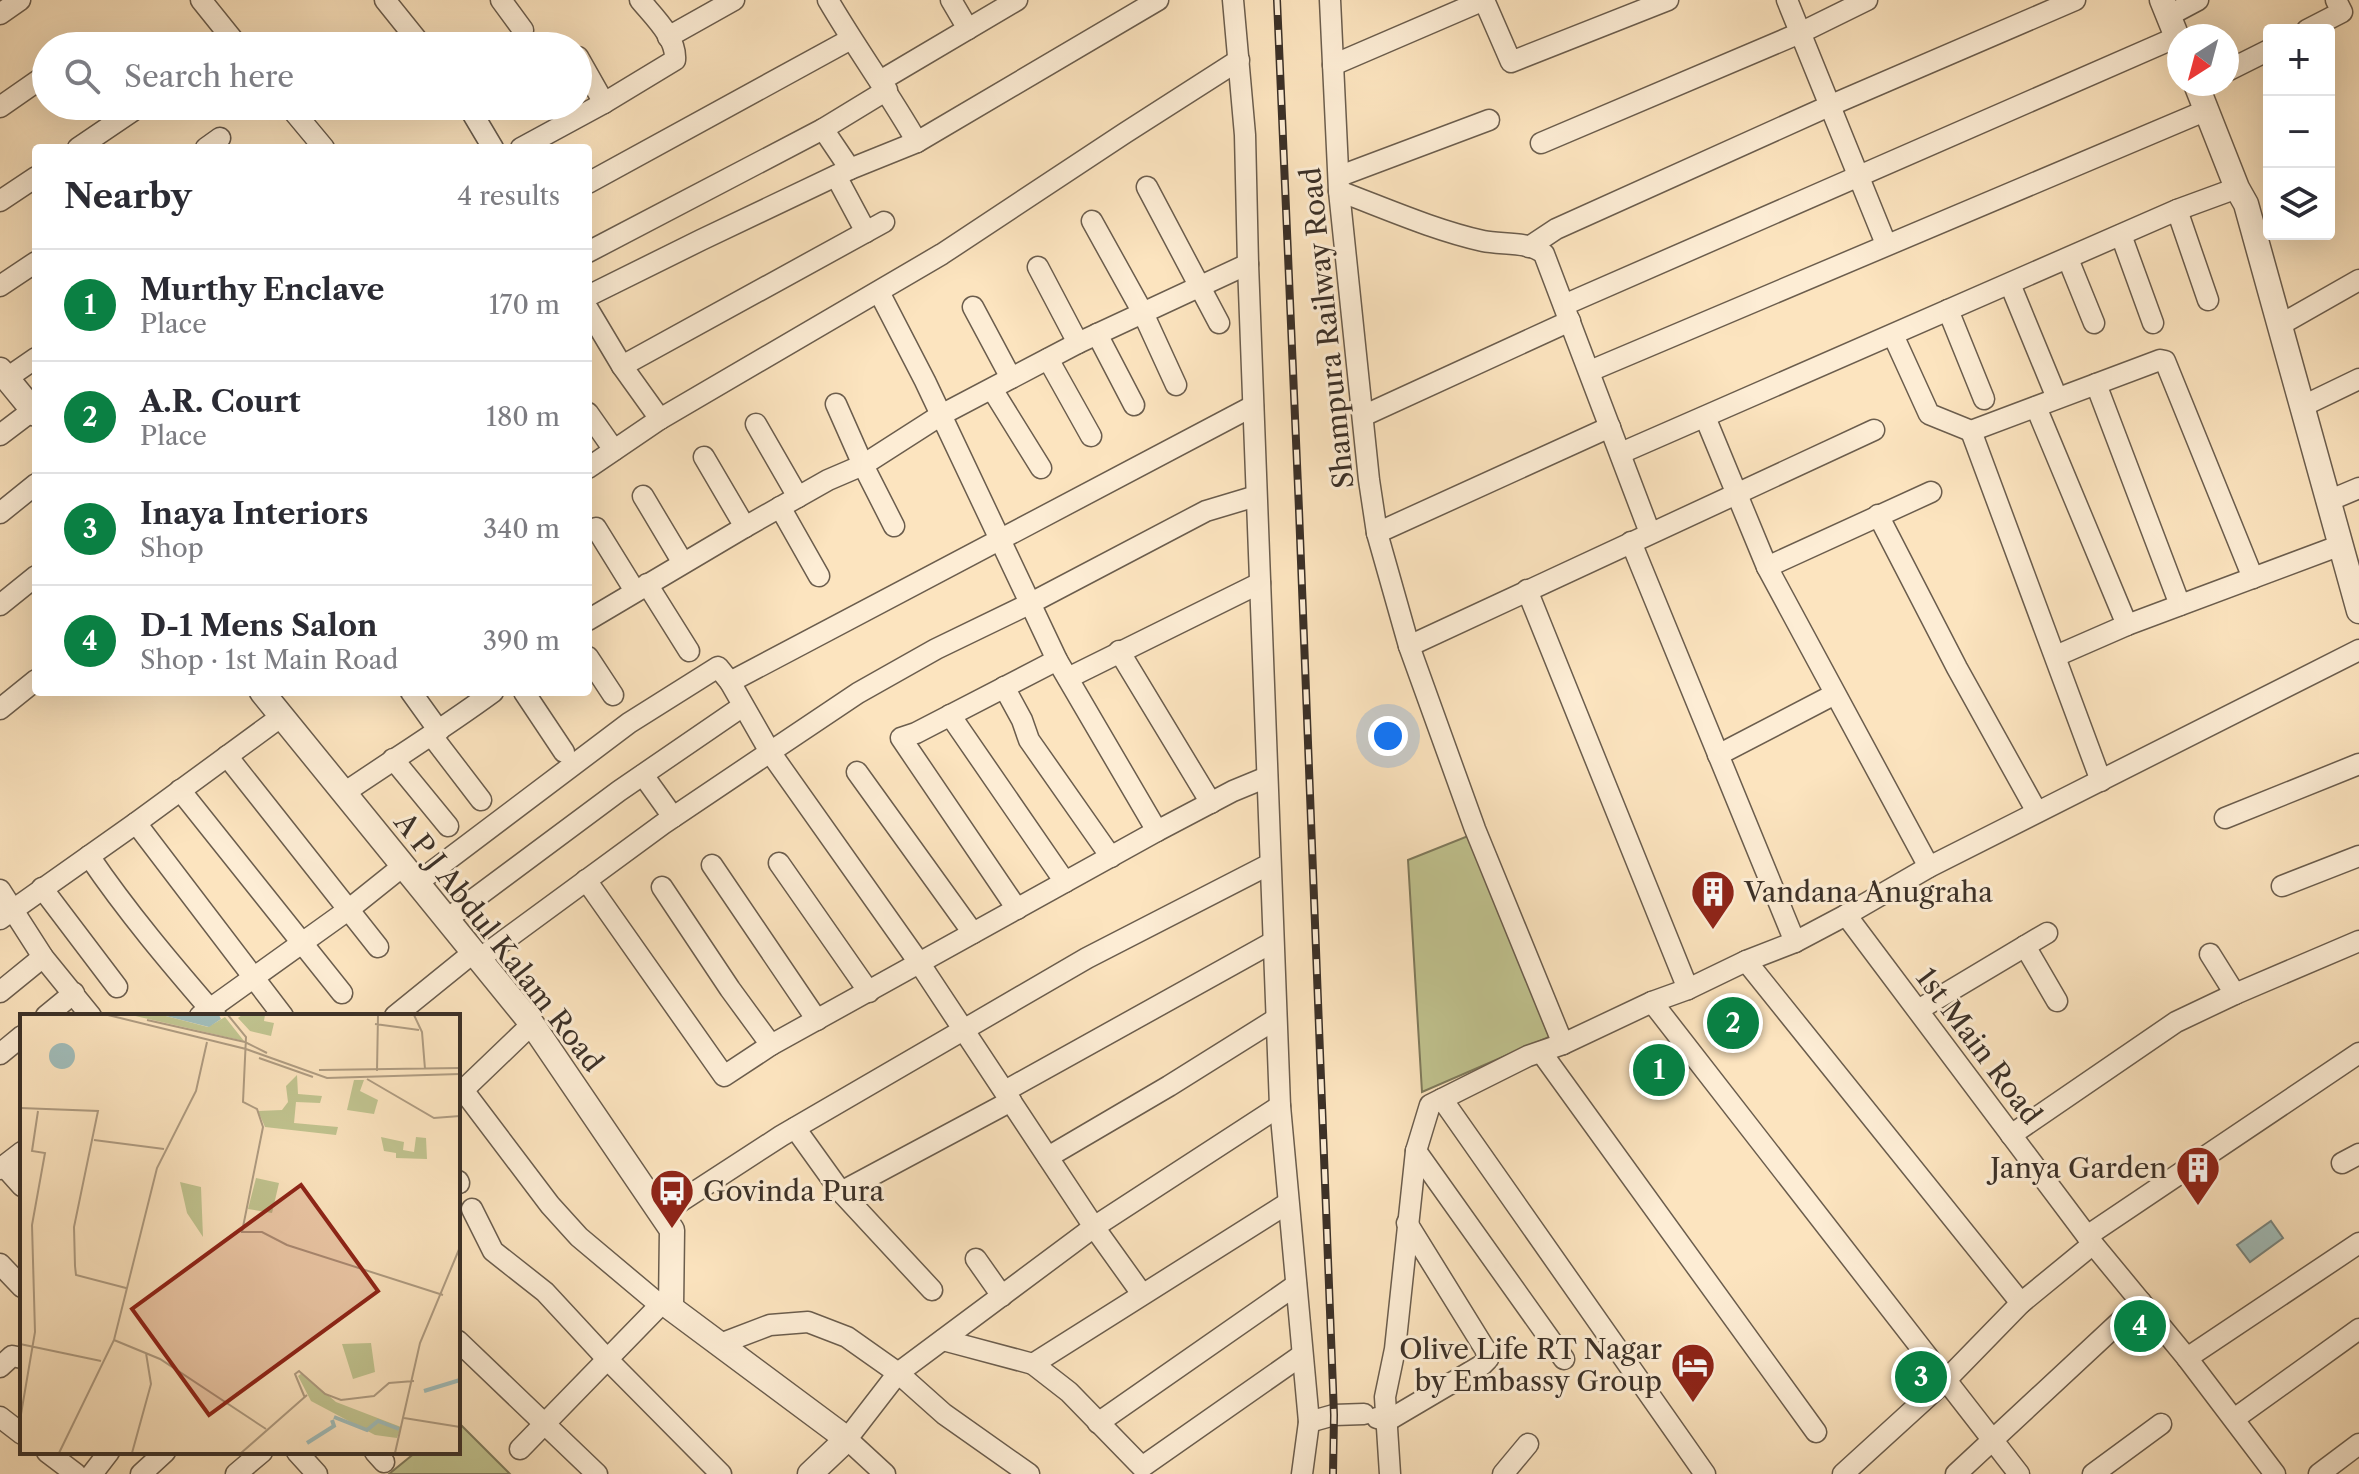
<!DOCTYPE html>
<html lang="en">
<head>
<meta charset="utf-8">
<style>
  :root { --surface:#fff; --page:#f2f2f3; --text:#2b2b33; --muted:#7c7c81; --line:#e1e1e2; --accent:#0b8043 }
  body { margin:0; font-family:"Libre Caslon Text",serif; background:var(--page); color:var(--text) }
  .controls { position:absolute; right:24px; top:24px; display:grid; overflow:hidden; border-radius:8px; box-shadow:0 8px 32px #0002 }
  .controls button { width:72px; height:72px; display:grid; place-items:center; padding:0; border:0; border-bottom:2px solid var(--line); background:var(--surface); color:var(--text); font:40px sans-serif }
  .compass { position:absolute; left:2167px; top:24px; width:72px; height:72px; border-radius:50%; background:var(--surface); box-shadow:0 8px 32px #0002; rotate:216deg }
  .you { position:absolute; left:1388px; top:736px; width:28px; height:28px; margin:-20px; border:6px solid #fff; border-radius:50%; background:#1a73e8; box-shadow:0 0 0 12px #1a73e833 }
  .badge { display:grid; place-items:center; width:52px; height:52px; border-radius:50%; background:var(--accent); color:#fff; font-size:26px; font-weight:700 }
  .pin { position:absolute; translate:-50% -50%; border:4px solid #fff; box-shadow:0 2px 8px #0006 }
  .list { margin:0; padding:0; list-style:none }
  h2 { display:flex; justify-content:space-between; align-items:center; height:104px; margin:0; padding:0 32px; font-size:34px }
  h2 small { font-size:26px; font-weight:400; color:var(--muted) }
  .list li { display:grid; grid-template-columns:52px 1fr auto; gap:24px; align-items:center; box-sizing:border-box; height:112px; padding:0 32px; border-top:2px solid var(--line) }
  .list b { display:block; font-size:30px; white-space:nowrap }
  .list p { margin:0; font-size:26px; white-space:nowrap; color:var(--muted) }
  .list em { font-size:26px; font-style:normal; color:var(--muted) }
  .icon { flex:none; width:44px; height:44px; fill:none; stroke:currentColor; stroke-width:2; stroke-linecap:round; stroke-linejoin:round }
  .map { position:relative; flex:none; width:2359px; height:1474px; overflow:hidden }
  .search { position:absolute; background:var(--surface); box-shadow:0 8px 32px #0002; left:32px; top:32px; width:560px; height:88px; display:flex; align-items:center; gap:20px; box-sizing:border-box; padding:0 28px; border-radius:44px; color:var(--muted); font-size:30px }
  .panel { position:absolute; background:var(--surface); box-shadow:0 8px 32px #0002; left:32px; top:144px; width:560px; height:552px; border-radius:8px }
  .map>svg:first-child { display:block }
  .green { fill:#c1c490; stroke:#7e7a5c; stroke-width:2 }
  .water { fill:#a1bdba; stroke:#78857f; stroke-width:2 }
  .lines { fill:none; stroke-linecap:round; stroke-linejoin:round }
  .minor-casing { stroke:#6b5d4d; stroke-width:23 }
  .tertiary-casing { stroke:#6b5d4d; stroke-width:27 }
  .minor { stroke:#fdedd5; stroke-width:20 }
  .tertiary { stroke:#fdedd5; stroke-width:24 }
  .rail-casing { stroke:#3b3027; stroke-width:8 }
  .rail { stroke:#fdedd5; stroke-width:5; stroke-dasharray:15; stroke-linecap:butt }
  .labels { text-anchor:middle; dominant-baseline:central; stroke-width:6; stroke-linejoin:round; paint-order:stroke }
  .street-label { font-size:28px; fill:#3b3027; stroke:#fdedd5 }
  .poi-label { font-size:28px; fill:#3b3027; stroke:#fdedd5; text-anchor:start }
  .inset-river { fill:none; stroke:#a1bdba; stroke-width:4 }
  .inset-road { fill:none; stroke:#af9c82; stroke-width:2 }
  .view { fill:#8f2418; fill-opacity:0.15; stroke:#8f2418; stroke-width:4 }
  .inset-edge { fill:none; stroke:#3b3027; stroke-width:4 }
</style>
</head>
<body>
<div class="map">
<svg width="2359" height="1474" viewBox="0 0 2359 1474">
  <rect width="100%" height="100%" fill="#fce4bf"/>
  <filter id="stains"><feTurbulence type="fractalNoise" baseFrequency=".0025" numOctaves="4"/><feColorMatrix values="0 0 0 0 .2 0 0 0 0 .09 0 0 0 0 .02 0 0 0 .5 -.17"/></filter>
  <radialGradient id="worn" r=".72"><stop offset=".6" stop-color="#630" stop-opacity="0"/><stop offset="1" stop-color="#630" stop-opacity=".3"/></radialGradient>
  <!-- green -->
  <g class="green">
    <polygon points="1473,834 1549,1037 1422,1092 1408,860"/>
    <polygon points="458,1422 510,1474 389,1474 416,1452 458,1452"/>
  </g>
  <!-- water -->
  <polygon class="water" points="2271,1221 2283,1238 2250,1262 2237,1245"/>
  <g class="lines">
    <!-- minor casing -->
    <g class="minor-casing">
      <g id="minor">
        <polyline points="201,0 238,46"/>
        <polyline points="385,0 422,46"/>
        <polyline points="501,0 523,30"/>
        <path d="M828,0C856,48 889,93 917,142L1158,0"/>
        <polyline points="951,0 968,29"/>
        <polyline points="1233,0 1245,135 1248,264 1280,1106 1309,1422 1334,1415 1364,1414"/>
        <polyline points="1330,0 1339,191 1369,480 1377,533 1409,646 1475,829 1563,1044"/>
        <polyline points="1484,0 1511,62 1668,0"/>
        <polyline points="1787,0 1886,244"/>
        <polyline points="0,14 20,0"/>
        <polyline points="2168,16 2198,0"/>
        <polyline points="2307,30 2342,12 2336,0"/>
        <polyline points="668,37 734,0"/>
        <polyline points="578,57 604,103"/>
        <polyline points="1333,65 1484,0"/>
        <polyline points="2227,71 2269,50"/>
        <polyline points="880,81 1017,0"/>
        <polyline points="289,106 324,148"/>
        <polyline points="468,106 493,148"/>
        <polyline points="0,107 46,75"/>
        <polyline points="1541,143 1800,33 1867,0"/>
        <polyline points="78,148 140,106"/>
        <polyline points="206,148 220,138"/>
        <path d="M521,148L604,103L675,60C677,38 653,16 640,0"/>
        <polyline points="850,169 917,142"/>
        <polyline points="836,176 866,232"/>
        <polyline points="1340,176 1489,120"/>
        <polyline points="588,183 851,39"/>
        <polyline points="1147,187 1219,323"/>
        <path d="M1339,191C1387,209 1434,230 1483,241C1502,245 1530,241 1544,254L1650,533"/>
        <polyline points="0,201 36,177"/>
        <polyline points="2177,210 2208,300"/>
        <polyline points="1092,221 1143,313 1176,385"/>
        <polyline points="2121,235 2153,323"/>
        <polyline points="1529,247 1556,229 1829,106 2075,0"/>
        <polyline points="588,252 823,129 887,90"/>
        <polyline points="2068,259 2094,323"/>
        <polyline points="1038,267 1078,343"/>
        <polyline points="2010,284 2057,398"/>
        <polyline points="0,286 36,262"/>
        <polyline points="879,292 925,381 1057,660 1157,831 1233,791 1267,777"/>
        <polyline points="588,296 701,240 850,169 823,129"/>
        <polyline points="1564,305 2177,37"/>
        <polyline points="973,307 1011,378"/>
        <polyline points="588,309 622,366 660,419"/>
        <polyline points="1948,310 1984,399"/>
        <polyline points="2280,325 2359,280"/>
        <polyline points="1097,334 1134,405"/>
        <polyline points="1893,335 1929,414 1971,431 2160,360 2165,361 2253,578"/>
        <polyline points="1048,359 1091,436"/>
        <polyline points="622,366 884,222"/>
        <polyline points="1590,371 2207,110"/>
        <polyline points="7,378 36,358"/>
        <polyline points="2096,384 2180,605"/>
        <polyline points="992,389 1041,468"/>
        <polyline points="836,404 863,465 894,526"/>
        <polyline points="2303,406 2359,379"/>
        <polyline points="2036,407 2127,625"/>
        <polyline points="588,413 614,450"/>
        <polyline points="1363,416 1570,321"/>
        <polyline points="1705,417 1767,567 1929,867"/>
        <polyline points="756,424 798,497"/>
        <polyline points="1971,431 2101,781"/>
        <polyline points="0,435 33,410"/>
        <polyline points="1621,453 2177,210 2237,188"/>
        <polyline points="704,457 745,527"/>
        <polyline points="588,468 660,419 942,254 1125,133 1239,60"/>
        <polyline points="643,496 683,563"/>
        <polyline points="2328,501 2359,488"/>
        <polyline points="780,507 819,576"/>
        <polyline points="0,513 36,484"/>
        <polyline points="1878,515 1957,668 2037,812"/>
        <polyline points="596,528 635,591"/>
        <polyline points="1377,533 1610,427"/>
        <polyline points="1631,542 1795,942"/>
        <polyline points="1767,567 1931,492"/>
        <polyline points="647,584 689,651"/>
        <polyline points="1527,590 1688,989"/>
        <polyline points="0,605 36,576"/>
        <polyline points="588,620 745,527 828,480 863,465 941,415 1078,343 1248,264"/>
        <polyline points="1409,646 1874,430"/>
        <polyline points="1119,651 1211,803"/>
        <polyline points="2056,656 2127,625 2341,545"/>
        <polyline points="588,657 613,695"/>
        <polyline points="1068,678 1260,583"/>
        <polyline points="730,682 1253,406"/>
        <polyline points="1004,687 1022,720 1029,740 1111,857"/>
        <polyline points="411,692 439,731"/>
        <polyline points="524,692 564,752"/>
        <polyline points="0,709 36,680"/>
        <polyline points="950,715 1065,882"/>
        <polyline points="432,736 481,800"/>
        <polyline points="1718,755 1835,694"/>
        <polyline points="227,756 378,947"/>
        <polyline points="393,759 448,826"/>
        <polyline points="857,772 973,933"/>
        <polyline points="643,775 673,817"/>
        <polyline points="180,790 342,993"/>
        <path d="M344,793C394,759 444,728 493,692"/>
        <polyline points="2225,818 2359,764"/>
        <polyline points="136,823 283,1016"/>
        <path d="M89,856C127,912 171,964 216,1016"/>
        <polyline points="779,863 869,992"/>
        <polyline points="712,865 817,1020"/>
        <polyline points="586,880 724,1076 771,1045"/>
        <polyline points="417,883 629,723 718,667 730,682 770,752 663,824 479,959"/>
        <polyline points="2282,886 2359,856"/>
        <polyline points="662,887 730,989 771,1045 1157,831"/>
        <polyline points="42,888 117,987"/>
        <polyline points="0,890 43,957 91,1016"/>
        <polyline points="1017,909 901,738 916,733 1057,660"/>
        <polyline points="1846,915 2093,1244 2187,1358 2275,1474"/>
        <polyline points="0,919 136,823 282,716"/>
        <polyline points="447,919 619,791 743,706"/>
        <polyline points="2025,946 2057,1001"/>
        <polyline points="2210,954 2235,994"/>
        <polyline points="1746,961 2021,1303"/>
        <polyline points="0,992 43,957"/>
        <polyline points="1652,1002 2019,1474"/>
        <polyline points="1918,1010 2047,933"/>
        <polyline points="46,1016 74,993"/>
        <polyline points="200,1016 348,910 403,866"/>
        <polyline points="395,1016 474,952"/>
        <polyline points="1541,1052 1816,1432"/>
        <polyline points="0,1054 22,1036"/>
        <polyline points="463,1090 550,1205 579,1237 660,1305"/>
        <polyline points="1005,1091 1273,942"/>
        <polyline points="458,1095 532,1024"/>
        <polyline points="1442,1099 1705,1474"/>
        <polyline points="795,1128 841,1192 932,1290"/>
        <polyline points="2011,1135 2176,1022 2235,994 2359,941"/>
        <polyline points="1416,1151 1564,1359"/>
        <polyline points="1048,1157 1169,1086 1276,1019"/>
        <polyline points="2342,1163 2359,1154"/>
        <polyline points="4,1166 22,1186"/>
        <polyline points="0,1169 22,1152"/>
        <polyline points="458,1181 459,1183"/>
        <polyline points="841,1192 1011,1101"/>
        <polyline points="472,1209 493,1251 545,1292 608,1360 721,1474"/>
        <polyline points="661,1214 781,1136 1087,958 1270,864"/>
        <polyline points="2087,1236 2359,1053"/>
        <polyline points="976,1259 1002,1296"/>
        <polyline points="0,1264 22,1287"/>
        <polyline points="1142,1294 1094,1227 920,964 770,752 858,693 936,649 1029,604 1206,511 1256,496"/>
        <polyline points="943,1340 1033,1364 1288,1203"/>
        <polyline points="458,1341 597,1474"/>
        <polyline points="720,1344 770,1325 808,1322 847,1337 898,1373 944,1414 1029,1474"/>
        <polyline points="2187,1358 2359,1243"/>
        <polyline points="1033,1364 1069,1392 1142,1467 1302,1355"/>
        <polyline points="0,1367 12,1356 22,1358"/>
        <polyline points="0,1417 22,1434"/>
        <polyline points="1377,1418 1387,1421 1482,1365 1488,1359 1485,1349 1407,1223"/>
        <polyline points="2234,1419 2359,1329"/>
        <polyline points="1098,1423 1296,1285"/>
        <polyline points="520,1449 668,1297"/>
        <polyline points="47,1452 76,1474"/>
        <polyline points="297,1452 317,1474"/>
        <polyline points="375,1452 384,1462"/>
        <polyline points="92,1474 109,1452"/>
        <polyline points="141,1474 165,1452"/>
        <polyline points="236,1474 262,1452"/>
        <polyline points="885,1474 847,1439 898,1373 1094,1227 1280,1106"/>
        <polyline points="1302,1474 1309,1422"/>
        <polyline points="1390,1474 1385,1397 1395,1349 1416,1151 1430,1105 1528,1056 1563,1044 1652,1002 1688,989 1746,961 1795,942 1846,915 1929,867 2359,650"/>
        <polyline points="1503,1474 1528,1444"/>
        <polyline points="1843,1474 1945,1381 2021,1303 2093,1244"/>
        <polyline points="1956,1474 2141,1302"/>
        <polyline points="2093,1474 2161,1424"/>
        <polyline points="2319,1474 2359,1444"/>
      </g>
    </g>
    <!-- tertiary casing -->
    <g class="tertiary-casing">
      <g id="tertiary">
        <polyline points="2162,0 2179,42"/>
        <polyline points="2196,84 2237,188 2246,204 2359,611"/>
        <polyline points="0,370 36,414"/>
        <polyline points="262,692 532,1024 672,1230 671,1308 847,1439 810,1474"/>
      </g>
    </g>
    <!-- minor -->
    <use href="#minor" class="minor"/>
    <!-- tertiary -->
    <use href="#tertiary" class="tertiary"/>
    <!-- rail casing -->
    <g class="rail-casing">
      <polyline id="rail" points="1277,0 1299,510 1334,1415 1333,1474"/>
    </g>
    <!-- rail -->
    <use href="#rail" class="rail"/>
  </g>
  <!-- icons -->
  <defs>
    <g id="building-pin" transform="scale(2.3)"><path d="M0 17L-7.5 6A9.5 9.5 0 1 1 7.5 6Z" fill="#8f2418" stroke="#fdedd5"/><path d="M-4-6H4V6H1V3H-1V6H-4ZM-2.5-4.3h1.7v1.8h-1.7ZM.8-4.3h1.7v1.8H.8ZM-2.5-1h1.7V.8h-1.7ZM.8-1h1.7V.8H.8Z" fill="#fff"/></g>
    <g id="bus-pin" transform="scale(2.3)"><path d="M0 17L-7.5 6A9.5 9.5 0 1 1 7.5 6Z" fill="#8f2418" stroke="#fdedd5"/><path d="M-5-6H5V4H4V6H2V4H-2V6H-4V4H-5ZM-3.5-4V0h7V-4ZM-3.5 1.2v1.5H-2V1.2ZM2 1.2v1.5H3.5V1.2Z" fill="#fff"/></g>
    <g id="hotel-pin" transform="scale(2.3)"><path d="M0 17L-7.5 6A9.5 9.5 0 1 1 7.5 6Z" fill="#8f2418" stroke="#fdedd5"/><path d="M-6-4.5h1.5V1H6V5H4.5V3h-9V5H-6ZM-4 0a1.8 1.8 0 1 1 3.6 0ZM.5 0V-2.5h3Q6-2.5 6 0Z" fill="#fff"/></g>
  </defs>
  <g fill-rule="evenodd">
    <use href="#building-pin" x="1713" y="892"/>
    <use href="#building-pin" x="2198" y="1168"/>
    <use href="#bus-pin" x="672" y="1191"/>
    <use href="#hotel-pin" x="1693" y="1365"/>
  </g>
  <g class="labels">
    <!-- street labels -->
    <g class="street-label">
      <text transform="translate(1327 328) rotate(-96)">Shampura Railway Road</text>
      <text transform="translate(499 942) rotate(52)">A P J Abdul Kalam Road</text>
      <text transform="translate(1979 1046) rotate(53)">1st Main Road</text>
    </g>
    <!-- poi labels -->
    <g class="poi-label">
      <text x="1744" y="892">Vandana Anugraha</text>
      <text x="2167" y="1168" text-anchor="end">Janya Garden</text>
      <text x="703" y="1191">Govinda Pura</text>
      <text x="1662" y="1349" text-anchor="end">Olive Life RT Nagar<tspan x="1662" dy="32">by Embassy Group</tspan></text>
    </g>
  </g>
  <!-- overview -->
  <g transform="translate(20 1014)">
    <rect width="440" height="440" fill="#fce4bf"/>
    <path d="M111,1H142L188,13L205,3L224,27ZM222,1H245L244,7L254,9L251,22L230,17L218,4ZM277,61L278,80L302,82L300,89L276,88L274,109L318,113L316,121L245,113L238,97L262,96L268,88L266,72ZM334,66H344L340,77L358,86L354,100L327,96ZM361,123L384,128L383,136L394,138L396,123L406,124L407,145L376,144V139L364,137ZM236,164L259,169L252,199L228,195ZM160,168L181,173L183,223L167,199ZM351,329L355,358L333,365L322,330ZM282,359L316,388L381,413L377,424L355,421L291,387L278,362Z" fill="#c1c490"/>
    <path d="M142,1H199L201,5L189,13ZM29 42a13 13 0 1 1 26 0a13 13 0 1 1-26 0Z" fill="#a1bdba"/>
    <path class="inset-river" d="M404,377L440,366M314,403L347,416L358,407L379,415M287,429L314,412L312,406"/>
    <path class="inset-road" d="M88,1L226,35L307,64L440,60M208,1L226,23L223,88L237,95L243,113L222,218H242L267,231L423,281M394,1L402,18L405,55M127,6L225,28L247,39M355,10L399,16M239,44L293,63M299,56L440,54M357,57L358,1M347,65L414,104L440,102M0,94L78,97L54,213L55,252L56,261L106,274M74,126L144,135M94,326L140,345L246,415M0,330L81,347M285,384L275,360L279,357L305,380L321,386L354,382L369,369L394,367M384,404L440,413M0,406L15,318L12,211L25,139L12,137L18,97M39,439L94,326L137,154L176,77L187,28M112,439L131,370L126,339M221,439L287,381M375,439L400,329L440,233"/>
    <path class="view" d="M281,171L358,277L189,401L112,295Z"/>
    <rect width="440" height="440" class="inset-edge"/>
  </g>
  <rect width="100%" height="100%" filter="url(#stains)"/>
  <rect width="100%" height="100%" fill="url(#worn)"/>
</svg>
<div class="controls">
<button>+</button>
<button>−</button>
<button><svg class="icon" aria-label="layers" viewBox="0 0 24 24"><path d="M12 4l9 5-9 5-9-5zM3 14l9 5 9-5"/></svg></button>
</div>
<svg class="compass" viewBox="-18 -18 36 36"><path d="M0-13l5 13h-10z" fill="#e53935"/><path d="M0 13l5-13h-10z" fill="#7c7c81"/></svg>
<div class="you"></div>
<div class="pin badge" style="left:1659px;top:1070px">1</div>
<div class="pin badge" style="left:1733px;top:1023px">2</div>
<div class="pin badge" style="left:1921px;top:1377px">3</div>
<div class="pin badge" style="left:2140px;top:1326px">4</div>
<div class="search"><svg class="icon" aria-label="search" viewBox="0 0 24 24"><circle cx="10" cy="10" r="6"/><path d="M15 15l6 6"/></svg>Search here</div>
<section class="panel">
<h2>Nearby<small>4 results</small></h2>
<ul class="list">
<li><span class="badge">1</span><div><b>Murthy Enclave</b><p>Place</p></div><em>170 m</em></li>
<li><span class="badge">2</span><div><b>A.R. Court</b><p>Place</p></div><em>180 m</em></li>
<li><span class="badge">3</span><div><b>Inaya Interiors</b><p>Shop</p></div><em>340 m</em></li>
<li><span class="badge">4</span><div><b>D-1 Mens Salon</b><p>Shop · 1st Main Road</p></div><em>390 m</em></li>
</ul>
</section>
</div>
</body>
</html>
